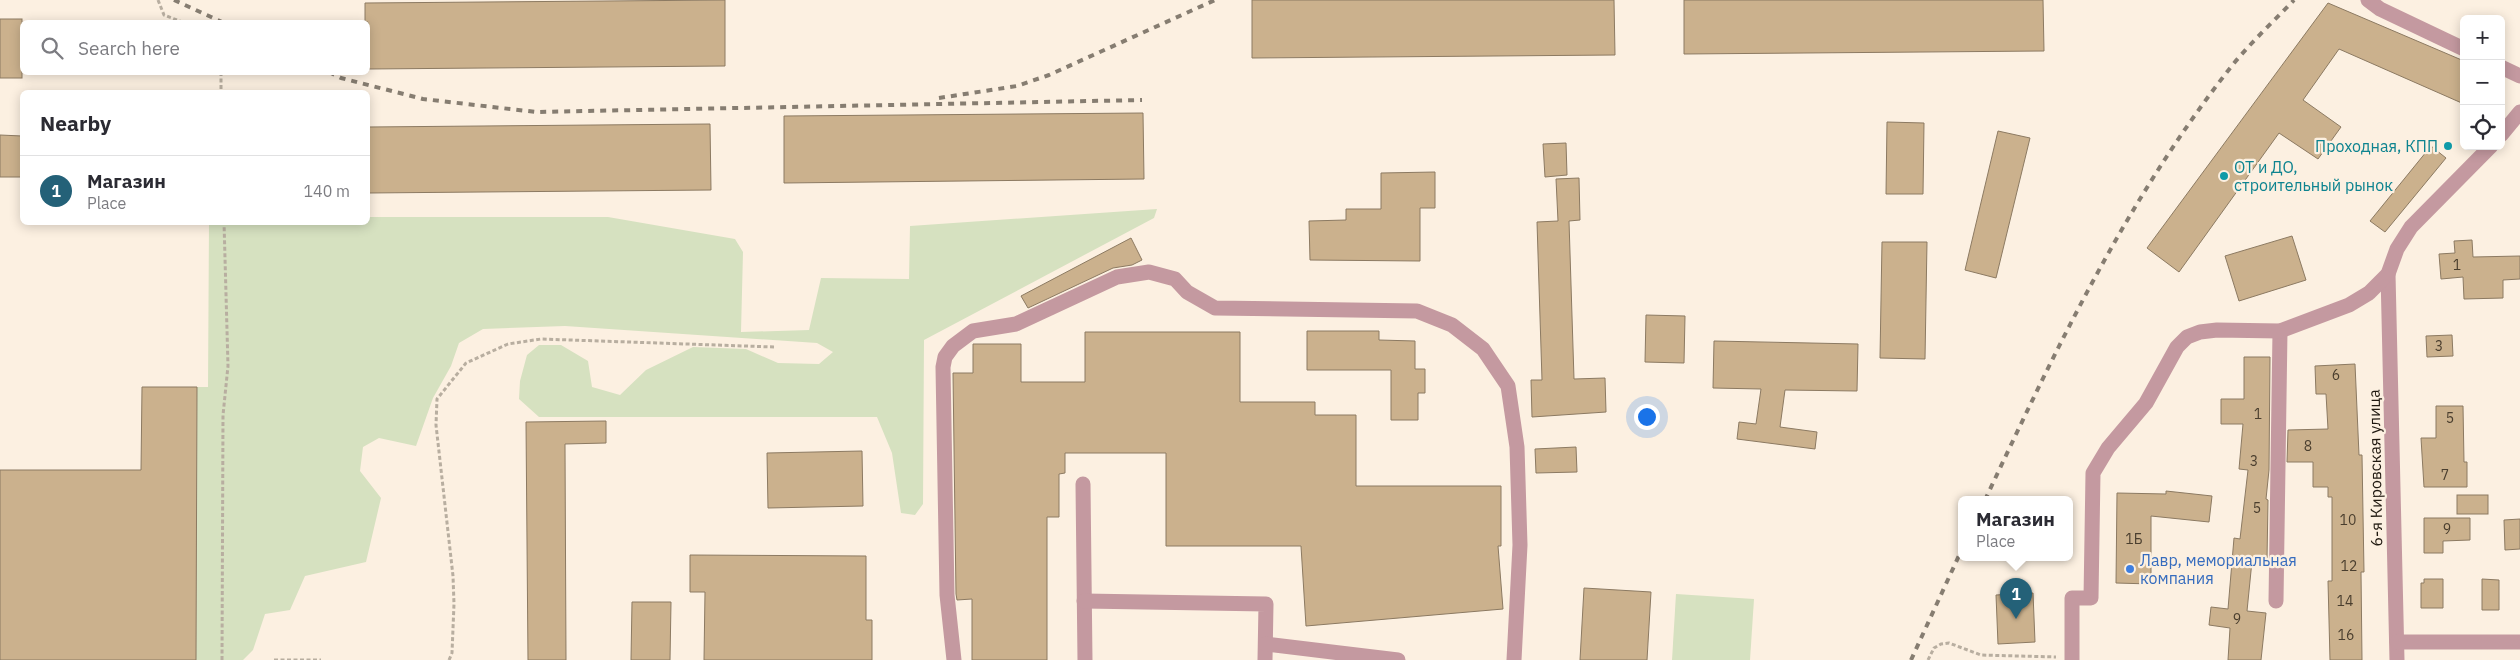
<!DOCTYPE html>
<html lang="en">
<head>
<meta charset="utf-8">
<style>
  :root { --surface:#fff; --page:#f7f7f7; --text:#2b2b33; --muted:#7c7c81; --line:#e1e1e2; --accent:#246178 }
  body { margin:0; font-family:"IBM Plex Sans",sans-serif; background:var(--page); color:var(--text) }
  .controls { position:absolute; right:15px; top:15px; display:grid; overflow:hidden; border-radius:8px; box-shadow:0 2px 12px #0003 }
  .controls button { width:45px; height:45px; display:grid; place-items:center; padding:0; border:0; border-bottom:1px solid var(--line); background:var(--surface); color:var(--text); font:25px sans-serif }
  .you { position:absolute; left:1646px; top:416px; width:18px; height:18px; margin:-12px; border:4px solid #fff; border-radius:50%; background:#1a73e8; box-shadow:0 0 0 8px #1a73e833 }
  .badge { display:grid; place-items:center; width:32px; height:32px; border-radius:50%; background:var(--accent); color:#fff; font-size:16px; font-weight:700 }
  .pin { position:absolute; translate:-50% -41px; filter:drop-shadow(0 1px 2px #0008) }
  .pin::after { content:''; position:absolute; top:26px; width:18px; height:15px; background:inherit; clip-path:polygon(0 0,100% 0,50% 100%) }
  .popup { position:absolute; left:1958px; top:496px; width:115px; height:65px; box-sizing:border-box; display:grid; place-content:center; border-radius:8px; background:var(--surface); filter:drop-shadow(0 1px 4px #0005); font-size:16px; white-space:nowrap; color:var(--muted) }
  .popup b { font-size:19px; color:var(--text) }
  .popup::after { content:''; position:absolute; left:50%; top:100%; margin-left:-10px; border:10px solid transparent; border-top-color:var(--surface) }
  .list { margin:0; padding:0; list-style:none }
  h2 { display:flex; justify-content:space-between; align-items:center; height:65px; margin:0; padding:0 20px; font-size:21px }
  h2 small { font-size:16px; font-weight:400; color:var(--muted) }
  .list li { display:grid; grid-template-columns:32px 1fr auto; gap:15px; align-items:center; box-sizing:border-box; height:70px; padding:0 20px; border-top:1px solid var(--line) }
  .list b { display:block; font-size:19px; white-space:nowrap }
  .list p { margin:0; font-size:16px; white-space:nowrap; color:var(--muted) }
  .list em { font-size:16px; font-style:normal; color:var(--muted) }
  .icon { flex:none; width:28px; height:28px; fill:none; stroke:currentColor; stroke-width:2; stroke-linecap:round; stroke-linejoin:round }
  .map { position:relative; flex:none; width:2520px; height:660px; overflow:hidden }
  .search { position:absolute; background:var(--surface); box-shadow:0 2px 12px #0003; left:20px; top:20px; width:350px; height:55px; display:flex; align-items:center; gap:12px; box-sizing:border-box; padding:0 18px; border-radius:8px; color:var(--muted); font-size:19px }
  .panel { position:absolute; background:var(--surface); box-shadow:0 2px 12px #0003; left:20px; top:90px; width:350px; height:135px; border-radius:8px }
  .map>svg:first-child { display:block }
  .green { fill:#d6e1c0 }
  .building { fill:#cbb18d; stroke:#8c7a62 }
  .lines { fill:none; stroke-linecap:round; stroke-linejoin:round }
  .path { stroke:#b8aea0; stroke-width:3; stroke-dasharray:4 2.5; stroke-linecap:butt }
  .minor { stroke:#c499a0; stroke-width:15 }
  .rail { stroke:#867d71; stroke-width:4; stroke-dasharray:6 6; stroke-linecap:butt }
  .culture-dot { fill:#0f9aa8; stroke:#fcf0e1; stroke-width:2 }
  .shop-dot { fill:#3f7fe0; stroke:#fcf0e1; stroke-width:2 }
  .labels { text-anchor:middle; dominant-baseline:central; stroke-width:4.5; stroke-linejoin:round; paint-order:stroke }
  .number-label { font-size:14px; fill:#4a3e2e }
  .culture-label { font-size:16px; fill:#0d838f; stroke:#fcf0e1; text-anchor:end }
  .street-label { font-size:16px; fill:#1f180f; stroke:#fcf0e1 }
  .shop-label { font-size:16px; fill:#366cbe; stroke:#fcf0e1; text-anchor:start }
</style>
</head>
<body>
<div class="map">
<svg width="2520" height="660" viewBox="0 0 2520 660">
  <rect width="100%" height="100%" fill="#fcf0e1"/>
  <!-- green -->
  <g class="green">
    <polygon points="1157,209 1154,218 924,340 923,504 915,515 901,513 892,453 877,417 539,417 519,399 520,381 527,355 539,345 561,345 588,361 592,387 620,395 646,370 693,347 746,349 778,363 819,364 833,352 817,343 565,326 483,329 459,343 451,366 433,398 416,446 379,438 363,447 360,471 381,498 366,562 305,576 290,610 265,614 253,650 243,660 196,660 197,387 208,387 209,223 368,222 368,217 608,217 735,239 743,252 741,332 809,330 821,278 909,279 910,226"/>
    <polygon points="1676,594 1754,599 1750,660 1672,660"/>
  </g>
  <!-- building -->
  <g class="building">
    <polygon points="725,0 725,66 368,69 368,22 365,22 365,3"/>
    <polygon points="1252,0 1614,0 1615,55 1252,58"/>
    <polygon points="1684,0 2043,0 2044,51 1684,54"/>
    <polygon points="2328,3 2464,61 2464,104 2339,49 2303,100 2341,127 2318,159 2279,133 2179,272 2147,248"/>
    <rect x="0" y="19" width="22" height="59"/>
    <polygon points="1143,113 1144,179 784,183 784,116"/>
    <polygon points="1887,122 1924,123 1923,194 1886,194"/>
    <polygon points="710,124 711,190 368,193 368,127"/>
    <polygon points="1998,131 2030,138 1996,278 1965,270"/>
    <polygon points="0,135 22,136 22,177 0,177"/>
    <polygon points="1566,143 1567,175 1545,177 1543,144"/>
    <polygon points="2431,146 2446,158 2385,232 2370,221"/>
    <polygon points="1435,172 1435,208 1420,208 1420,261 1310,260 1309,221 1346,220 1346,209 1381,209 1381,173"/>
    <polygon points="1579,178 1580,220 1569,221 1574,379 1605,378 1606,412 1532,417 1531,380 1542,380 1537,222 1558,221 1556,179"/>
    <polygon points="2292,236 2306,280 2239,301 2225,256"/>
    <polygon points="1131,238 1142,260 1132,265 1113,268 1028,308 1021,296"/>
    <polygon points="2472,240 2473,257 2520,256 2520,279 2503,280 2503,298 2464,299 2463,277 2441,279 2439,254 2455,253 2454,241"/>
    <polygon points="1882,242 1927,242 1925,359 1880,358"/>
    <polygon points="1646,315 1685,316 1684,363 1645,362"/>
    <polygon points="1307,331 1379,331 1379,340 1415,341 1415,369 1425,369 1425,393 1418,393 1418,420 1391,420 1391,370 1307,370"/>
    <polygon points="1085,332 1240,332 1240,402 1315,402 1315,415 1356,415 1356,486 1501,486 1501,546 1498,546 1503,609 1306,626 1301,546 1166,546 1166,453 1065,453 1065,473 1059,474 1059,517 1047,517 1047,660 972,660 972,599 957,600 956,594 953,373 973,373 973,344 1021,344 1021,382 1085,382"/>
    <polygon points="2452,335 2453,356 2427,357 2426,336"/>
    <polygon points="1714,341 1858,344 1857,391 1785,390 1780,427 1817,432 1815,449 1737,439 1739,422 1756,424 1761,389 1713,388"/>
    <polygon points="2244,357 2270,357 2269,470 2266,499 2268,500 2267,560 2267,563 2252,561 2247,611 2266,613 2261,660 2228,660 2230,628 2209,625 2211,607 2228,609 2234,538 2240,539 2248,470 2239,469 2243,424 2221,424 2221,399 2244,399"/>
    <polygon points="2355,364 2359,455 2362,455 2364,572 2361,572 2362,660 2330,660 2328,581 2332,581 2332,497 2328,497 2328,487 2313,487 2313,462 2287,462 2288,430 2328,429 2326,394 2316,394 2315,366"/>
    <polygon points="142,387 197,387 196,660 0,660 0,470 141,470"/>
    <polygon points="2436,406 2463,406 2464,462 2467,462 2467,487 2424,487 2421,438 2436,438"/>
    <polygon points="606,421 606,443 565,444 566,660 528,660 526,422"/>
    <polygon points="1576,447 1577,472 1536,473 1535,449"/>
    <polygon points="862,451 863,506 768,508 767,453"/>
    <polygon points="2166,491 2212,496 2209,522 2151,516 2151,584 2116,583 2117,493 2166,494"/>
    <rect x="2457" y="495" width="31" height="19"/>
    <polygon points="2424,518 2470,518 2470,540 2443,541 2443,553 2424,553"/>
    <polygon points="2520,519 2520,549 2505,550 2504,520"/>
    <polygon points="690,555 866,556 866,620 872,620 872,660 704,660 705,592 690,592"/>
    <polygon points="2424,579 2443,579 2443,608 2421,608 2421,583 2424,583"/>
    <polygon points="2482,579 2499,580 2499,610 2482,610"/>
    <polygon points="1584,588 1651,592 1647,660 1580,660"/>
    <polygon points="2033,593 2035,642 1998,644 1996,595"/>
    <polygon points="632,602 671,602 670,660 631,660"/>
  </g>
  <g class="lines">
    <!-- path -->
    <g class="path">
      <polyline points="158,0 164,15 182,22"/>
      <polyline points="221,72 221,92"/>
      <polyline points="222,660 223,415 228,366 224,222"/>
      <polyline points="274,660 321,660"/>
      <polyline points="449,660 452,653 454,604 453,576 436,425 437,399 466,363 508,344 541,339 774,347"/>
      <polyline points="1928,660 1934,648 1941,644 1949,643 1981,655 2056,657"/>
    </g>
    <!-- minor -->
    <g class="minor">
      <polyline points="2368,0 2380,9 2464,49"/>
      <polyline points="2501,67 2520,76"/>
      <polyline points="2501,135 2520,112"/>
      <polyline points="2388,274 2397,660"/>
      <polyline points="1083,484 1085,660"/>
      <polyline points="1084,601 1266,604 1265,660"/>
      <polyline points="2276,601 2280,331"/>
      <polyline points="2397,642 2520,642"/>
      <polyline points="1266,644 1398,660"/>
      <polyline points="954,660 947,595 943,367 945,357 953,346 973,331 1016,324 1117,277 1149,272 1175,279 1187,292 1215,308 1417,311 1452,325 1483,349 1508,386 1517,447 1520,545 1514,660"/>
      <polyline points="2072,660 2072,598 2091,598 2093,473 2108,448 2146,403 2177,347 2187,337 2200,332 2217,330 2280,331 2349,305 2369,293 2388,274 2397,249 2411,227 2491,146"/>
    </g>
    <!-- rail -->
    <g class="rail">
      <polyline points="174,0 222,22"/>
      <polyline points="329,72 341,78 423,99 536,112 1142,100"/>
      <polyline points="939,98 1017,86 1049,75 1215,0"/>
      <path d="M1985,500C2055,351 2125,203 2227,72C2246,47 2271,24 2294,0"/>
      <polyline points="1911,660 1962,549"/>
    </g>
  </g>
  <!-- markers -->
  <g class="culture-dot">
    <circle cx="2448" cy="146" r="5"/>
    <circle cx="2224" cy="176" r="5"/>
  </g>
  <circle class="shop-dot" cx="2130" cy="569" r="5"/>
  <g class="labels">
    <!-- number labels -->
    <g class="number-label">
      <text x="2457" y="265">1</text>
      <text x="2439" y="346">3</text>
      <text x="2336" y="375">6</text>
      <text x="2258" y="414">1</text>
      <text x="2450" y="418">5</text>
      <text x="2308" y="446">8</text>
      <text x="2254" y="461">3</text>
      <text x="2445" y="475">7</text>
      <text x="2257" y="508">5</text>
      <text x="2348" y="520">10</text>
      <text x="2447" y="529">9</text>
      <text x="2134" y="539">1Б</text>
      <text x="2349" y="566">12</text>
      <text x="2345" y="601">14</text>
      <text x="2237" y="619">9</text>
      <text x="2346" y="635">16</text>
    </g>
    <!-- culture labels -->
    <g class="culture-label">
      <text x="2438" y="146">Проходная, КПП</text>
      <text x="2234" y="167" text-anchor="start">ОТ и ДО,<tspan x="2234" dy="18">строительный рынок</tspan></text>
    </g>
    <!-- street labels -->
    <g class="street-label">
      <text transform="translate(2375 468) rotate(-91)">6-я Кировская улица</text>
    </g>
    <!-- shop labels -->
    <g class="shop-label">
      <text x="2140" y="560">Лавр, мемориальная<tspan x="2140" dy="18">компания</tspan></text>
    </g>
  </g>
</svg>
<div class="controls">
<button>+</button>
<button>−</button>
<button><svg class="icon" aria-label="locate" viewBox="0 0 24 24"><circle cx="12" cy="12" r="6"/><path d="M12 2v4M12 18v4M2 12h4M18 12h4"/></svg></button>
</div>
<div class="you"></div>
<div class="pin badge" style="left:2016px;top:619px">1</div>
<div class="popup"><b>Магазин</b>Place</div>
<div class="search"><svg class="icon" aria-label="search" viewBox="0 0 24 24"><circle cx="10" cy="10" r="6"/><path d="M15 15l6 6"/></svg>Search here</div>
<section class="panel">
<h2>Nearby<small></small></h2>
<ul class="list">
<li><span class="badge">1</span><div><b>Магазин</b><p>Place</p></div><em>140 m</em></li>
</ul>
</section>
</div>
</body>
</html>
